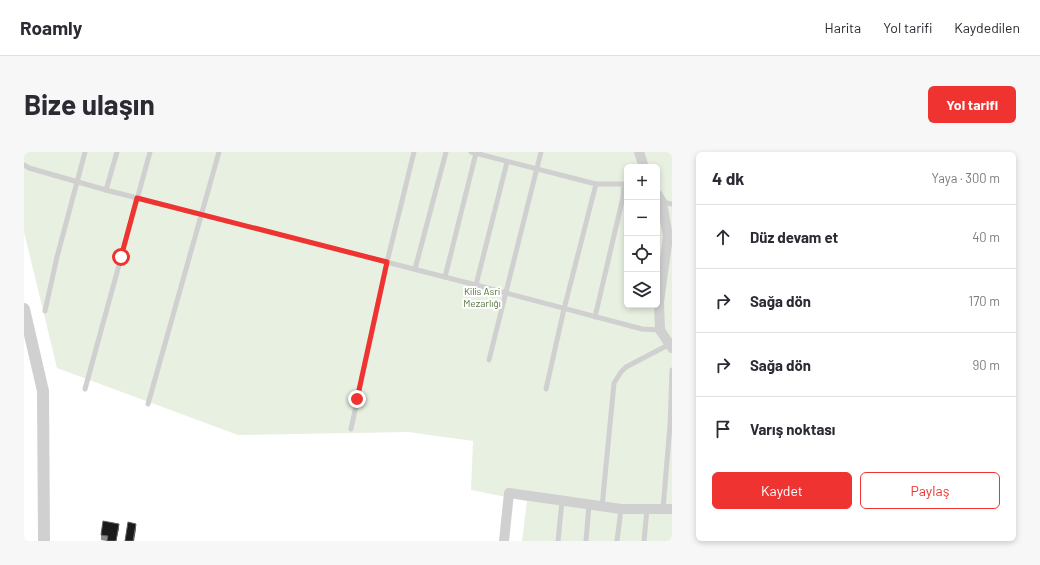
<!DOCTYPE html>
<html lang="tr">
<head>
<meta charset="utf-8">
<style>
  :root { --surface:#fff; --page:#f7f7f7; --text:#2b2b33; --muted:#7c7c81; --line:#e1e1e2; --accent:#ee3331 }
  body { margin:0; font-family:Barlow,sans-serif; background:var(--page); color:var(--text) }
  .controls { position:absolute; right:12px; top:12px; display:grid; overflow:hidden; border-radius:6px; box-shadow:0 2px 6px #0003 }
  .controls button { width:36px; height:36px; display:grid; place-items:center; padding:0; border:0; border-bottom:1px solid var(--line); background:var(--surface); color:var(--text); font:20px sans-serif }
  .stop { position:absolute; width:12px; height:12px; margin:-9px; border:3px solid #ee3331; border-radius:50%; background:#fff }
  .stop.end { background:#ee3331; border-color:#fff; box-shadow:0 1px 4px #0008 }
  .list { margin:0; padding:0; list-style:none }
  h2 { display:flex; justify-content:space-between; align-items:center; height:52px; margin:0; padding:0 16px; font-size:17px }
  h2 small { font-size:13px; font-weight:400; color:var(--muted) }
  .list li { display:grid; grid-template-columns:26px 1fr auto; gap:12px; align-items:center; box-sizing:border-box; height:64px; padding:0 16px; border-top:1px solid var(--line) }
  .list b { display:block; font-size:15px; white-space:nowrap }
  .list em { font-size:13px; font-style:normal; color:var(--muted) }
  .actions { display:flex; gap:8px; padding:12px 16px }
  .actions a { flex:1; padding:9px 0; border:1px solid var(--accent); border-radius:6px; text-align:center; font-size:14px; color:var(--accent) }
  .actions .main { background:var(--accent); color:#fff }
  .icon { flex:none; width:22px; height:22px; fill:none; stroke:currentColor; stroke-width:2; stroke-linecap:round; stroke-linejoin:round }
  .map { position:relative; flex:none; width:648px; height:389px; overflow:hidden; border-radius:6px }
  header { display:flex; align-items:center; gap:24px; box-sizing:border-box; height:56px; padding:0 20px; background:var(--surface); border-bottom:1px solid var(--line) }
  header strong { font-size:19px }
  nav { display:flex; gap:22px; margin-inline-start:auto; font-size:14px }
  .intro { display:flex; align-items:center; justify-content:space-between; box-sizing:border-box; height:96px; padding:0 24px }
  h1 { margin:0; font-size:28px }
  .button { padding:10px 18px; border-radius:6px; background:var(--accent); color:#fff; font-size:14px; font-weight:700 }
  main { display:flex; gap:24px; padding:0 24px }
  aside { flex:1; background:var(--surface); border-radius:6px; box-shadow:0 2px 6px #0003 }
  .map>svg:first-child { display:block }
  .green { fill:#e8f0e1; fill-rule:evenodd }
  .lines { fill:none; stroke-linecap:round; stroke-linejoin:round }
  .service { stroke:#d0d0d0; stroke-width:5 }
  .minor { stroke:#d0d0d0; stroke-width:10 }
  .tertiary { stroke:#d0d0d0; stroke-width:12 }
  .wall { fill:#8c8c8c }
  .shaded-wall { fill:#5f5f5f }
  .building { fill:#1a1a1a; stroke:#5f5f5f }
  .route { stroke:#ee3331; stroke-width:5 }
  .labels { text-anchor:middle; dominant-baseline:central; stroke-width:4; stroke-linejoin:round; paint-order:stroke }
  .park-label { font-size:10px; fill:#51723d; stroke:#fff }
</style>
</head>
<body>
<header>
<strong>Roamly</strong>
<nav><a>Harita</a><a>Yol tarifi</a><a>Kaydedilen</a></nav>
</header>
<div class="intro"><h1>Bize ulaşın</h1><a class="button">Yol tarifi</a></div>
<main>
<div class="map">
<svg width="648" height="389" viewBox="0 0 648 389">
  <rect width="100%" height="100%" fill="#fff"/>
  <!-- green -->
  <path class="green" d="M0,0H648V389H498L503,349L447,338L449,289L384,280L214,283L33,216L0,80ZM603,15H633V153H603Z"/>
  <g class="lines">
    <!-- service -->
    <g class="service">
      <polyline points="447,0 572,32 603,32"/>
      <polyline points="0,13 5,16 82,38 452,133 618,177 636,178"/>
      <polyline points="82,38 93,0"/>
      <polyline points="638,50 648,52"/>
      <polyline points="391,117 422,0"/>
      <polyline points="421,125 452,1"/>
      <polyline points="452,133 483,10"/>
      <polyline points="21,159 33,105 61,0"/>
      <polyline points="571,165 599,45 600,33"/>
      <polyline points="465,208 517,0"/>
      <polyline points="61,237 126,0"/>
      <polyline points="522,237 540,157 572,32"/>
      <polyline points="124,252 195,0"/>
      <polyline points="327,277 363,110 390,0"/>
      <polyline points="578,355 590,231 597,220 602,215 646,192"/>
      <polyline points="639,357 646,273 648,218"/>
      <polyline points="534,389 538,349"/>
      <polyline points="562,389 565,353"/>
      <polyline points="593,389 597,357"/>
      <polyline points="620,389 623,357"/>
    </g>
    <!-- minor -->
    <g class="minor">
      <polyline points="615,0 620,15"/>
      <polyline points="633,42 638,50 644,85 635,150 636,178 648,196"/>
      <polyline points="480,389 485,341 597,357 648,357"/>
    </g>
    <!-- tertiary -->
    <polyline class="tertiary" points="0,157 19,239 20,389"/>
  </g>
  <!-- wall -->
  <polygon class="wall" points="95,376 92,389 83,389 77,388 77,383"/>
  <!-- shaded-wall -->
  <g class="shaded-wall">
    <polygon points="95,372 95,376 92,389"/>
    <polygon points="112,372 112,377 110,389 109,389"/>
  </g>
  <!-- building -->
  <g class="building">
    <polygon points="79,369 95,372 92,389 83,389 84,384 77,383"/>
    <polygon points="104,370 112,372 109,389 101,389"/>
  </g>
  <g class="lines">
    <!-- route -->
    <polyline class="route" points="97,105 113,46 363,110 333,247"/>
  </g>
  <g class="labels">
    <!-- park labels -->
    <g class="park-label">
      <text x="458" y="139">Kilis Asri<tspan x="458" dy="12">Mezarlığı</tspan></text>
    </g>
  </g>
</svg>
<div class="controls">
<button>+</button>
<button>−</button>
<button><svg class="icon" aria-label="locate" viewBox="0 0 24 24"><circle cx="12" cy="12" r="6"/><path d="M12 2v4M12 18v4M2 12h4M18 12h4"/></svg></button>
<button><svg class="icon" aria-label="layers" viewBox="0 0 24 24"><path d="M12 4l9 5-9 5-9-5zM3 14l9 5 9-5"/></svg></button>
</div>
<div class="stop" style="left:97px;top:105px"></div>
<div class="stop end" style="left:333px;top:247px"></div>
</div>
<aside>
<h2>4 dk<small>Yaya · 300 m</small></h2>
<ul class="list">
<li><svg class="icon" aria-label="ahead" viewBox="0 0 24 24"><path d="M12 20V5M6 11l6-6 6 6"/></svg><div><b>Düz devam et</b></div><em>40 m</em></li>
<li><svg class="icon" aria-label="right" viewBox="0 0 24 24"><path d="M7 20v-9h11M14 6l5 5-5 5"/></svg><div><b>Sağa dön</b></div><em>170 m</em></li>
<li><svg class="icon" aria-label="right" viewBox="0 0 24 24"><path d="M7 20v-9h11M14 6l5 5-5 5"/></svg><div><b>Sağa dön</b></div><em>90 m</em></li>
<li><svg class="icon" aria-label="arrive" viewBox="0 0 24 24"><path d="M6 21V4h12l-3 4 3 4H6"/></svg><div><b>Varış noktası</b></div></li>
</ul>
<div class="actions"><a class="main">Kaydet</a><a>Paylaş</a></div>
</aside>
</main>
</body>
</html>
